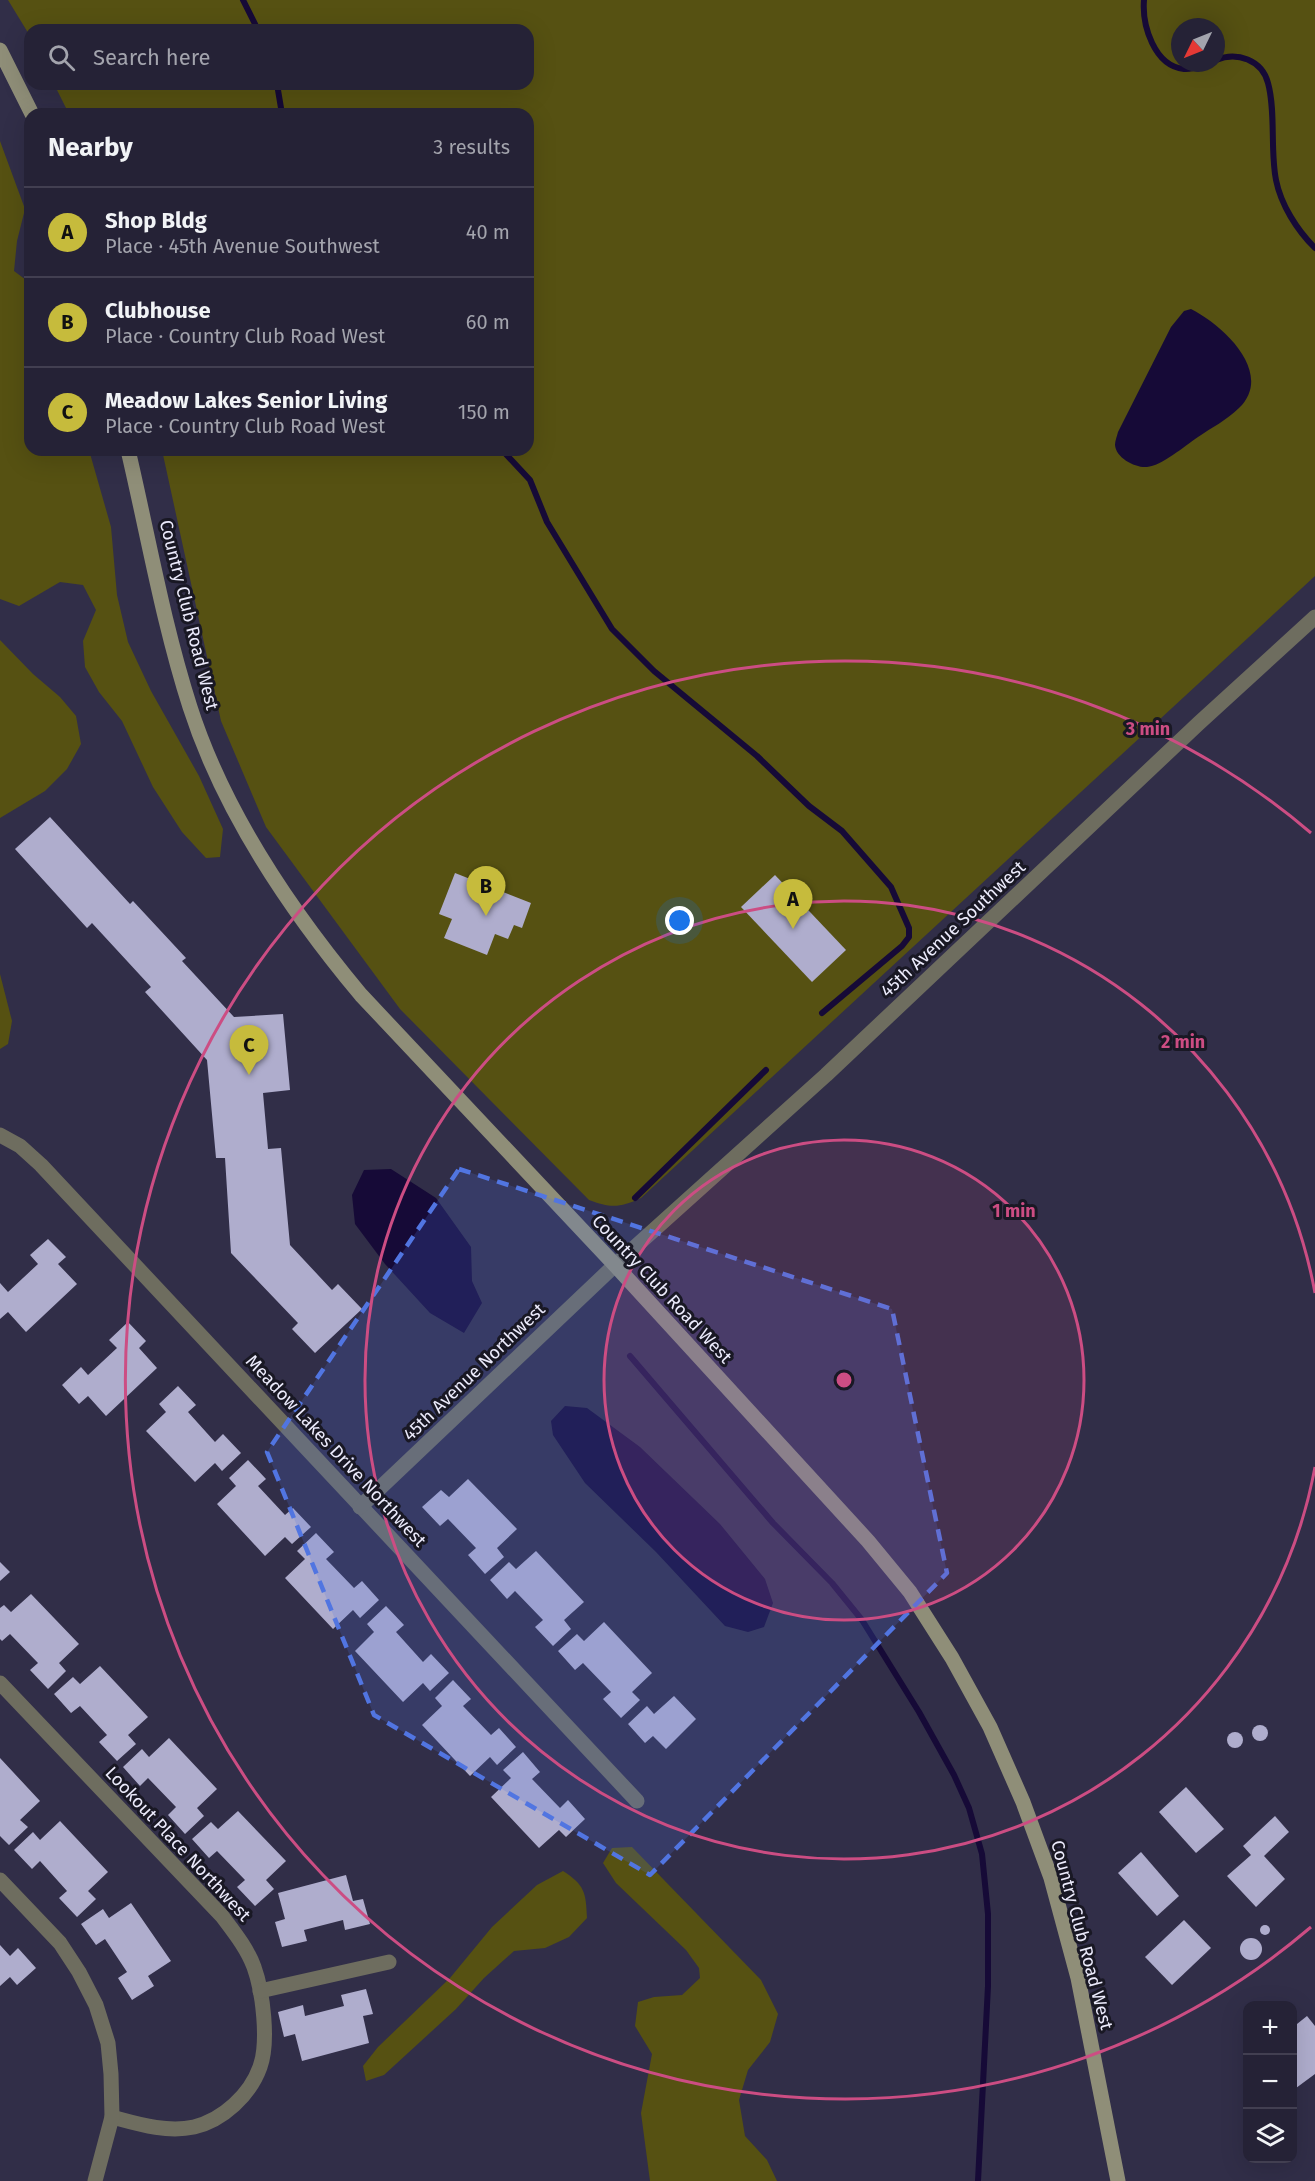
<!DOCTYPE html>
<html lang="en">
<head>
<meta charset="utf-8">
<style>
  :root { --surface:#252236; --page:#2d2a3e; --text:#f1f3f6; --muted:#a3a4ad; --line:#423f51; --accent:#c6bb3c }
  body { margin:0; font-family:"Fira Sans",sans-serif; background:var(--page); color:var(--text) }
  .controls { position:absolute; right:18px; bottom:18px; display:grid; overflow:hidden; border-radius:12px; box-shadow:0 6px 24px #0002 }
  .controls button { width:54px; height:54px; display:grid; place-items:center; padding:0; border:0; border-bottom:2px solid var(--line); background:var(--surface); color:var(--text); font:30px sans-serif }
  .compass { position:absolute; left:1171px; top:18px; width:54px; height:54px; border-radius:50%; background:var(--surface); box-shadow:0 6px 24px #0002; rotate:227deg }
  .you { position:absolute; left:680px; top:921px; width:21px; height:21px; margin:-15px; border:4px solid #fff; border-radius:50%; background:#1a73e8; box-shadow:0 0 0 9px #1a73e833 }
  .badge { display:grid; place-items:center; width:39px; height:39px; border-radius:50%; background:var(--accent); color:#111; font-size:20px; font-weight:700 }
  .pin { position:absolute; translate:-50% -50px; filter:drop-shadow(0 2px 3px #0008) }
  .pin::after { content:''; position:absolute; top:32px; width:21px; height:18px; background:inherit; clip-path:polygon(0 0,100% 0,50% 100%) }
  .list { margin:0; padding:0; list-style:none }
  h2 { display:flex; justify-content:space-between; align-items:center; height:78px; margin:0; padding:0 24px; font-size:26px }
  h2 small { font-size:20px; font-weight:400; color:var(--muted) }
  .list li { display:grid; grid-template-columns:39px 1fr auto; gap:18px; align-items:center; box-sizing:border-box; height:90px; padding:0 24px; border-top:2px solid var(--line) }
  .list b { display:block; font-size:22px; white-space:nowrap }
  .list p { margin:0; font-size:20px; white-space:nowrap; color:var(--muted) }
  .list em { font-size:20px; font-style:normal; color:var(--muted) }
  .icon { flex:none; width:33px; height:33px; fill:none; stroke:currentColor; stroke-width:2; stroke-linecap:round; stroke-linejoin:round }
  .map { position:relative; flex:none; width:1315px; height:2181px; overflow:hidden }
  .search { position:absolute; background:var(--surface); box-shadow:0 6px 24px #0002; left:24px; top:24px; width:510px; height:66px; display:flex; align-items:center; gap:15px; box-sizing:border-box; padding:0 21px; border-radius:18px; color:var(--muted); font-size:22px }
  .panel { position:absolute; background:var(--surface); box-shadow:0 6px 24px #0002; left:24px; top:108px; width:510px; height:348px; border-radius:18px }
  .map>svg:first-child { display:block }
  .green { fill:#565112; fill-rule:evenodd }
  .water { fill:#160a37 }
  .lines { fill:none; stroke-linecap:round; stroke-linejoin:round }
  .stream { stroke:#160a37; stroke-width:6 }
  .building { fill:#afadcd }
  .street { stroke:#6e6d5f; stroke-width:15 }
  .secondary { stroke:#8f8e78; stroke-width:15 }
  .marked { fill:#5175e1; fill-opacity:0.2; stroke:#5175e1; stroke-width:4.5; stroke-dasharray:12 8; stroke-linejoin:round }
  .ring { fill:none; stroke:#cc4d83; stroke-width:3 }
  .labels { text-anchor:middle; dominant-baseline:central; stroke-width:6; stroke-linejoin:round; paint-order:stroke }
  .street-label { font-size:18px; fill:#ecebfc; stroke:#191824 }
  .centre { fill:#cc4d83; stroke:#191824; stroke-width:3 }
  .ring-label { font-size:18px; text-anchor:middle; font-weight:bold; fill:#cc4d83; stroke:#191824; stroke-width:6; stroke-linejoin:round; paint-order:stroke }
</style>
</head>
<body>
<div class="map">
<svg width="1315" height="2181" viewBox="0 0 1315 2181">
  <rect width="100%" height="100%" fill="#312e48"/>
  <!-- green -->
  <g class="green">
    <path d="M8,0H1315V576L641,1198C620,1208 610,1208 589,1200L400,1009L266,827L221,721L162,450H528V114H69L54,84H528V30H30V36ZM1180,27H1216V63H1180Z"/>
    <polygon points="0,141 25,209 17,241 14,271 30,283 30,450 89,450 111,527 117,595 128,642 151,691 199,776 223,829 220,857 206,858 182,832 153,787 122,721 99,692 85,667 83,641 96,610 83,585 60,582 19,606 0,599"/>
    <polygon points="0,640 33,674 60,697 76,716 81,744 67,769 45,791 0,818"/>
    <polygon points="0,974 12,1021 8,1044 0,1049"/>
    <polygon points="632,1847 761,1980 778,2014 770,2042 748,2070 739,2100 745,2136 767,2160 777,2181 650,2181 641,2113 652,2054 635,2026 638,2002 654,1997 682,1995 700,1978 699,1968 686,1950 616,1883 603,1863 612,1848"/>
    <path d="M563,1871C585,1885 586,1893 587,1918L569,1937L545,1948L514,1951L484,1978L456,2009L384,2075L366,2081L363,2066L378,2047L450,1978L492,1927L537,1885Z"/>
  </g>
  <!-- water -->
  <g class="water">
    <path d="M1191,309C1223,325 1275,373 1239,408C1227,420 1211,428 1198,437C1185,446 1161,466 1147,467C1135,468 1116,458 1115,445C1115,441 1117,436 1118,432L1171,327L1184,311Z"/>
    <polygon points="391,1169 436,1198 471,1247 472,1281 482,1303 464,1333 430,1313 385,1264 355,1224 352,1195 364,1170"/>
    <polygon points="565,1406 587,1408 640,1447 720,1524 765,1579 773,1603 764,1627 748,1632 725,1626 656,1552 585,1483 553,1435 551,1421"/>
  </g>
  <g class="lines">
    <!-- stream -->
    <g class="stream">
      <polyline points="243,0 258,30"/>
      <path d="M1144,0C1142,25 1154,66 1184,69C1192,70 1199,66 1207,63"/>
      <path d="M1216,60C1237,51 1262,60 1268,83C1276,112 1270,150 1276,180C1281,205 1297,230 1315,248"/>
      <polyline points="277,84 282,114"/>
      <polyline points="502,450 530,480 547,522 612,629 654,671 757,756 809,806 842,831 891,887 909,928 909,937 902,946 822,1013"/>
      <polyline points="635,1198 766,1070"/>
      <polyline points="630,1356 773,1523 832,1583 862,1620 919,1712 954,1775 969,1808 982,1854 988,1914 988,1986 978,2181"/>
    </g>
  </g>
  <!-- building -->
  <g class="building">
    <polygon points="50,817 130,904 133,901 186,958 182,961 234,1017 283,1014 290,1090 263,1093 268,1149 281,1148 290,1245 332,1290 338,1284 362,1309 315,1353 292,1329 298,1323 231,1253 225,1158 216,1158 207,1060 145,992 151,987 92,923 87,928 15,849"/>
    <polygon points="455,873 531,903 522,928 514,925 508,939 495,934 487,955 444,938 452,919 439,914"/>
    <polygon points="775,875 846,950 812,982 741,907"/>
    <polygon points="48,1239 66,1257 58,1264 77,1284 26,1332 8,1312 0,1319 0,1283 8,1292 38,1264 30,1255"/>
    <polygon points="128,1322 146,1341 139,1348 157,1368 106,1416 88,1396 79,1404 62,1385 81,1367 88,1375 117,1348 109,1340"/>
    <polygon points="178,1386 196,1405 188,1412 215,1442 223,1434 241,1453 222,1471 215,1463 195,1482 146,1431 166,1412 159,1404"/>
    <polygon points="248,1460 266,1479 258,1486 285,1515 293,1508 311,1527 292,1544 285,1537 265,1556 217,1504 236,1486 229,1478"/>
    <polygon points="468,1479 517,1529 497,1548 504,1557 485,1574 468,1555 476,1548 448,1519 440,1526 422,1507 441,1490 449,1497"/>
    <polygon points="316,1533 334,1552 326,1559 354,1588 362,1581 379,1600 360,1618 353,1610 333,1629 285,1578 305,1559 297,1551"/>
    <polygon points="536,1551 584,1602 564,1620 571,1629 553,1646 535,1627 543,1620 515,1591 507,1599 490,1580 509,1562 516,1569"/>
    <polygon points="0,1562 10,1572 0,1581"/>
    <polygon points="31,1594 79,1644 59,1663 66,1671 48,1689 30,1670 38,1663 10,1634 2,1641 0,1639 0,1608 4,1605 11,1612"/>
    <polygon points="386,1606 404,1625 396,1632 423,1662 431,1654 449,1673 430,1691 423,1683 403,1702 355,1651 374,1632 367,1624"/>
    <polygon points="604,1622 652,1673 632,1692 640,1700 621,1718 603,1699 611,1692 583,1663 575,1670 558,1651 577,1634 584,1641"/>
    <polygon points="100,1666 148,1717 128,1735 136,1744 117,1761 99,1742 107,1735 80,1706 71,1713 54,1694 73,1677 80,1684"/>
    <polygon points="453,1680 471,1699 463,1706 491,1735 499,1728 516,1747 497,1765 490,1757 470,1776 422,1725 442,1706 435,1698"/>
    <polygon points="674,1696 696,1719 666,1749 653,1736 645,1743 628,1724 647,1706 654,1714"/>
    <circle cx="1260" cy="1733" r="8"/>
    <circle cx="1235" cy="1740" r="8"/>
    <polygon points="169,1738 217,1789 197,1808 204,1816 185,1834 168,1815 176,1807 148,1778 140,1786 123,1767 142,1749 149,1757"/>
    <polygon points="523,1752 540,1772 532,1779 560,1808 568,1800 585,1819 566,1837 559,1830 539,1848 491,1797 511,1778 503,1770"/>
    <polygon points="0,1758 40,1801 20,1820 28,1827 9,1845 0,1836"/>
    <polygon points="1186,1787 1224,1829 1196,1853 1159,1812"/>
    <polygon points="238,1811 286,1861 266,1880 274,1889 255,1906 237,1887 245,1880 217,1851 209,1858 192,1839 211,1822 218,1829"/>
    <polygon points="1275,1816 1289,1832 1264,1856 1285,1879 1256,1907 1227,1876 1251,1855 1243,1846"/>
    <polygon points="60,1821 108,1872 88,1891 96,1899 77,1917 59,1898 67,1891 40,1861 32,1869 14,1850 33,1832 40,1840"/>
    <polygon points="1141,1852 1179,1896 1157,1916 1118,1873"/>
    <polygon points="346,1875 353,1901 363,1899 370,1924 345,1930 343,1920 304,1930 307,1941 282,1947 275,1922 285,1919 278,1893"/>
    <polygon points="131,1903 171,1961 148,1976 154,1986 132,2000 118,1978 127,1972 105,1939 96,1945 81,1924 103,1909 109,1918"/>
    <polygon points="1184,1920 1211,1948 1172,1985 1145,1957"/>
    <circle cx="1265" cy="1930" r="5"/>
    <circle cx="1251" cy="1949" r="11"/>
    <polygon points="0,1945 10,1956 18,1948 36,1968 17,1985 10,1977 0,1986"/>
    <polygon points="366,1989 373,2014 363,2016 369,2043 302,2061 295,2034 284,2037 278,2012 303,2005 305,2016 344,2006 341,1995"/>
    <polygon points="1307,2016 1315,2026 1315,2074 1292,2091 1292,2028"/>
  </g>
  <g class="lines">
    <!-- street -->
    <g class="street">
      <polyline points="0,1135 20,1146 41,1165 637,1801"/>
      <polyline points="360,1507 615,1265 826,1075 1199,723 1315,617"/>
      <path d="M0,1683L222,1916C234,1932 247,1948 254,1967C263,1992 269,2042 260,2067C250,2095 223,2120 194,2127C167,2133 138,2124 112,2117"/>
      <polyline points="0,1880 60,1943 79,1972 96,2005 108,2043 111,2074 112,2117 95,2181"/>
      <polyline points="260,1991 389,1962"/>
    </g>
    <!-- secondary -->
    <g class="secondary">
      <polyline points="0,50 32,114"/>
      <path d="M128,450C148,535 163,623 190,707C224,813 290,910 361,995L615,1265L868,1541L910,1592L952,1658L990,1727L1023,1802L1051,1878L1078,1978L1118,2181"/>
    </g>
  </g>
  <!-- marked area -->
  <path class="marked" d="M459,1169L892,1309L947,1573L650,1875L374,1715L267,1452Z"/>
  <!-- distance rings -->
  <circle cx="844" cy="1380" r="240" fill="#cc4d83" fill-opacity=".12"/>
  <g class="ring">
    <circle cx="844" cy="1380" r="240"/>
    <path d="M1315 1467A479 479 0 1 1 1315 1293"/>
    <path d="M1311 1927A719 719 0 1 1 1311 833"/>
  </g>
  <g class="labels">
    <!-- street labels -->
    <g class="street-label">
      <text transform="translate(189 615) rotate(76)">Country Club Road West</text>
      <text transform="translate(953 929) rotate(-43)">45th Avenue Southwest</text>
      <text transform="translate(662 1289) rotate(47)">Country Club Road West</text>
      <text transform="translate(474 1372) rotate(-44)">45th Avenue Northwest</text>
      <text transform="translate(336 1451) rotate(47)">Meadow Lakes Drive Northwest</text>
      <text transform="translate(178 1844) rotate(47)">Lookout Place Northwest</text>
      <text transform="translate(1082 1935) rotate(75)">Country Club Road West</text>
    </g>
  </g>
  <circle cx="844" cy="1380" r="9" class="centre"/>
  <g class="ring-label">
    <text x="1148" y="735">3 min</text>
    <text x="1183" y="1048">2 min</text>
    <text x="1014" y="1217">1 min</text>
  </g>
</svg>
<div class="controls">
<button>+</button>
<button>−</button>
<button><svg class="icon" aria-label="layers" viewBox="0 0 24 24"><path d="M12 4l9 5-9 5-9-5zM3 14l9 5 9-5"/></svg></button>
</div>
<svg class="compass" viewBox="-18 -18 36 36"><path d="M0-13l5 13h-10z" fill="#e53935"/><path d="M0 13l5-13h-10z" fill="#a3a4ad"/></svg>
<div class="you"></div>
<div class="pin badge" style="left:793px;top:929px">A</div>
<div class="pin badge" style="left:486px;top:916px">B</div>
<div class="pin badge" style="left:249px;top:1075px">C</div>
<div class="search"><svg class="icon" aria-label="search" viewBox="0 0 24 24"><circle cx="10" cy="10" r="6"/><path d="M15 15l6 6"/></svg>Search here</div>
<section class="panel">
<h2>Nearby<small>3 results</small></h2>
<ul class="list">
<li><span class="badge">A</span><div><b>Shop Bldg</b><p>Place · 45th Avenue Southwest</p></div><em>40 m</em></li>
<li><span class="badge">B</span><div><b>Clubhouse</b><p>Place · Country Club Road West</p></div><em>60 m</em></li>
<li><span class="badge">C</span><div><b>Meadow Lakes Senior Living</b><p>Place · Country Club Road West</p></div><em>150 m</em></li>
</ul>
</section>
</div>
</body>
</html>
